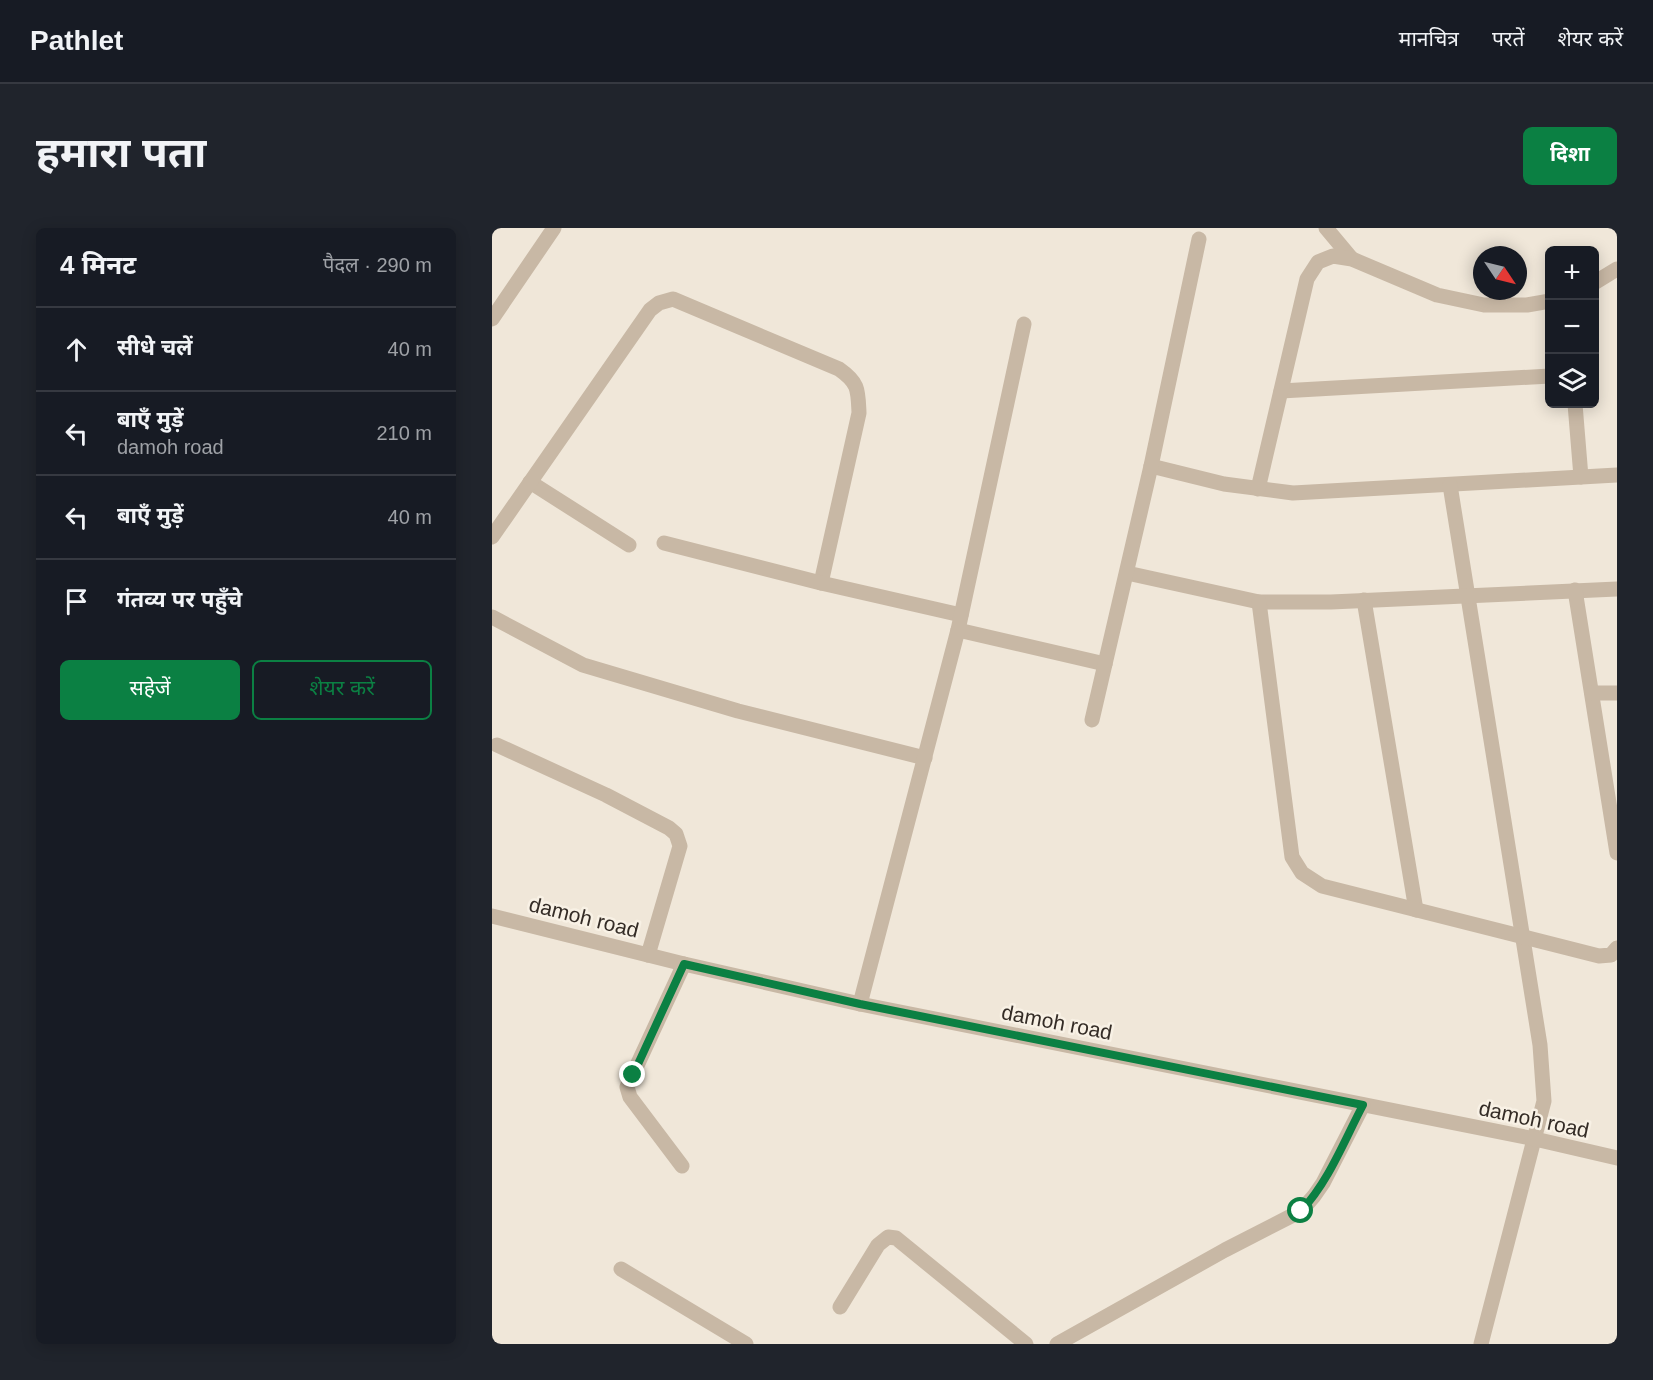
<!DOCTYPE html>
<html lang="hi">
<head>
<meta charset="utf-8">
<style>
  :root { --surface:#171b24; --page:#20242c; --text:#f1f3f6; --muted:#9ea1a6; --line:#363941; --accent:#0b8043 }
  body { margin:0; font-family:Helvetica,"Noto Sans Devanagari",sans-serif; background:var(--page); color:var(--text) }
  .controls { position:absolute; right:18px; top:18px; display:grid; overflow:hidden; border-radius:9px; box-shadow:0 3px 15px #0003 }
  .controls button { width:54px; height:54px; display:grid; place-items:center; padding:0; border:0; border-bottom:2px solid var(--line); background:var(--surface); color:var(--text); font:30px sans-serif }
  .compass { position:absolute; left:981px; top:18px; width:54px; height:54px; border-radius:50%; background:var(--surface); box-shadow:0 3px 15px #0003; rotate:125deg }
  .stop { position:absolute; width:18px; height:18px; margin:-14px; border:4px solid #0b8043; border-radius:50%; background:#fff }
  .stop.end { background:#0b8043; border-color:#fff; box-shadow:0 2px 6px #0008 }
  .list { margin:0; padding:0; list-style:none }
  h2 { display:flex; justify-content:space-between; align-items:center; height:78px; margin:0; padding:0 24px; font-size:26px }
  h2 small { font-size:20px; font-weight:400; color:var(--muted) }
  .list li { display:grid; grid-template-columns:39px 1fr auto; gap:18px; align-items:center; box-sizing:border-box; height:84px; padding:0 24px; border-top:2px solid var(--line) }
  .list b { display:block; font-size:22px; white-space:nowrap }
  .list p { margin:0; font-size:20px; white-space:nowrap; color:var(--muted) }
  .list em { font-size:20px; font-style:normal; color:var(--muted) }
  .actions { display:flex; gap:12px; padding:18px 24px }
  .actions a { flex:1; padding:14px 0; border:2px solid var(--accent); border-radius:9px; text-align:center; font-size:21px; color:var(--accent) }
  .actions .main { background:var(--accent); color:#fff }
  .icon { flex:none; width:33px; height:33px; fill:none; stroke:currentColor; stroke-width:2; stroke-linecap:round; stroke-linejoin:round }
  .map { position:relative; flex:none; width:1125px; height:1116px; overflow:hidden; border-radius:9px }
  header { display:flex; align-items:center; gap:36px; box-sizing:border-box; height:84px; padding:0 30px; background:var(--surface); border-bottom:2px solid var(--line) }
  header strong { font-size:28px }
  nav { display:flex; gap:33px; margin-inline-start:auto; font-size:21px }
  .intro { display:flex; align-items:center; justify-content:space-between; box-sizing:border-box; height:144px; padding:0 36px }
  h1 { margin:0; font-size:42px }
  .button { padding:15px 27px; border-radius:9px; background:var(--accent); color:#fff; font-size:21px; font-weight:700 }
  main { display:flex; gap:36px; padding:0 36px }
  aside { flex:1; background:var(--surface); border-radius:9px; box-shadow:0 3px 15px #0003 }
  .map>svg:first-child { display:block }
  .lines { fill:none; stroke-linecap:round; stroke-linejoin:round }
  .street { stroke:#c8b8a5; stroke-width:15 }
  .route { stroke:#0b8043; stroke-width:8 }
  .labels { text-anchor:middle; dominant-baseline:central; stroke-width:5; stroke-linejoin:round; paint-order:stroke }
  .street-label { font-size:21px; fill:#342c26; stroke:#f8f1e5 }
</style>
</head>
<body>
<header>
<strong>Pathlet</strong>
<nav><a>मानचित्र</a><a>परतें</a><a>शेयर करें</a></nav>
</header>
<div class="intro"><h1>हमारा पता</h1><a class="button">दिशा</a></div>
<main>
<aside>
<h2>4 मिनट<small>पैदल · 290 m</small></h2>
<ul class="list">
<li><svg class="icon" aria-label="ahead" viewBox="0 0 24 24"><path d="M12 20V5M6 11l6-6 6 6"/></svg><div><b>सीधे चलें</b></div><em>40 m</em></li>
<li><svg class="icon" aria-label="left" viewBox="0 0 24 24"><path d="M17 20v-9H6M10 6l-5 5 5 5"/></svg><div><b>बाएँ मुड़ें</b><p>damoh road</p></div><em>210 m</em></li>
<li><svg class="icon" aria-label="left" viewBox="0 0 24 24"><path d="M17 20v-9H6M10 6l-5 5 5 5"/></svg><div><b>बाएँ मुड़ें</b></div><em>40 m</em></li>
<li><svg class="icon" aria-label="arrive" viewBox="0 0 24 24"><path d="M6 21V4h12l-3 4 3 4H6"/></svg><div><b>गंतव्य पर पहुँचे</b></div></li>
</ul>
<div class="actions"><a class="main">सहेजें</a><a>शेयर करें</a></div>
</aside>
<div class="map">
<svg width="1125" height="1116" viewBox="0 0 1125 1116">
  <rect width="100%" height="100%" fill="#f0e7d9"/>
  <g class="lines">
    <!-- street -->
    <g class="street">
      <polyline points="834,0 860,31"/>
      <polyline points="1102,55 1125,41"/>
      <polyline points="0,91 62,0"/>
      <polyline points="789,163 1058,148"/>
      <polyline points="1083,176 1089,249"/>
      <polyline points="659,238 732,256 801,265 1125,247"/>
      <polyline points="38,254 137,317"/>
      <polyline points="958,257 1048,817 1052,873 989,1116"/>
      <polyline points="766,261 815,51 826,34 841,28 860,31 945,67 992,77 1035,77 1058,73"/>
      <path d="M0,309L158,82L167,75L181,71L347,141C367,155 366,162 367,185L329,355"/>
      <polyline points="172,315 329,355 469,387"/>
      <polyline points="635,345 767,374 839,374 1125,361"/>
      <polyline points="1083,362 1125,625"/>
      <polyline points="872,372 924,682"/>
      <polyline points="767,374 800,629 810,645 830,658 1107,728 1119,727 1125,720"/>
      <polyline points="0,389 91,437 246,483 433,530"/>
      <polyline points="466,402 613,436"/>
      <polyline points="1100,465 1125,465"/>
      <polyline points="600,492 659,238 707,11"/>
      <polyline points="5,517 114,567 177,600 184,606 188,618 156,727"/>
      <polyline points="0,688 192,736 368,776 1043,911 1125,930"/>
      <polyline points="368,776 466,402 532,96"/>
      <polyline points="190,938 138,869 135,859 192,736"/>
      <polyline points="129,1041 254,1116"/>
      <polyline points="348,1079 386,1017 396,1009 404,1010 534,1116"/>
      <polyline points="565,1116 733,1022 809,983 822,968 831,955 871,877"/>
    </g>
  </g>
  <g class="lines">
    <!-- route -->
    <path class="route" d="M141,847L192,736L368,776L871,877C852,913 837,953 809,983"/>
  </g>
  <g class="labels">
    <!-- street labels -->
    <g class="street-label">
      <text transform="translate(92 689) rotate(14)">damoh road</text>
      <text transform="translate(565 794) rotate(11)">damoh road</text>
      <text transform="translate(1042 891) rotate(12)">damoh road</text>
    </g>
  </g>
</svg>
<div class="controls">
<button>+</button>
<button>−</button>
<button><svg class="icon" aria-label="layers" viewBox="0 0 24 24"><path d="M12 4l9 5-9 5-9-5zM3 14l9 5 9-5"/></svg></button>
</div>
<svg class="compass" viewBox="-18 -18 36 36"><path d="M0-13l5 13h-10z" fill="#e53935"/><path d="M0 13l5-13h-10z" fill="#9ea1a6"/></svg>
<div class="stop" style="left:809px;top:983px"></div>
<div class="stop end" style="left:141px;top:847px"></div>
</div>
</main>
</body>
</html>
